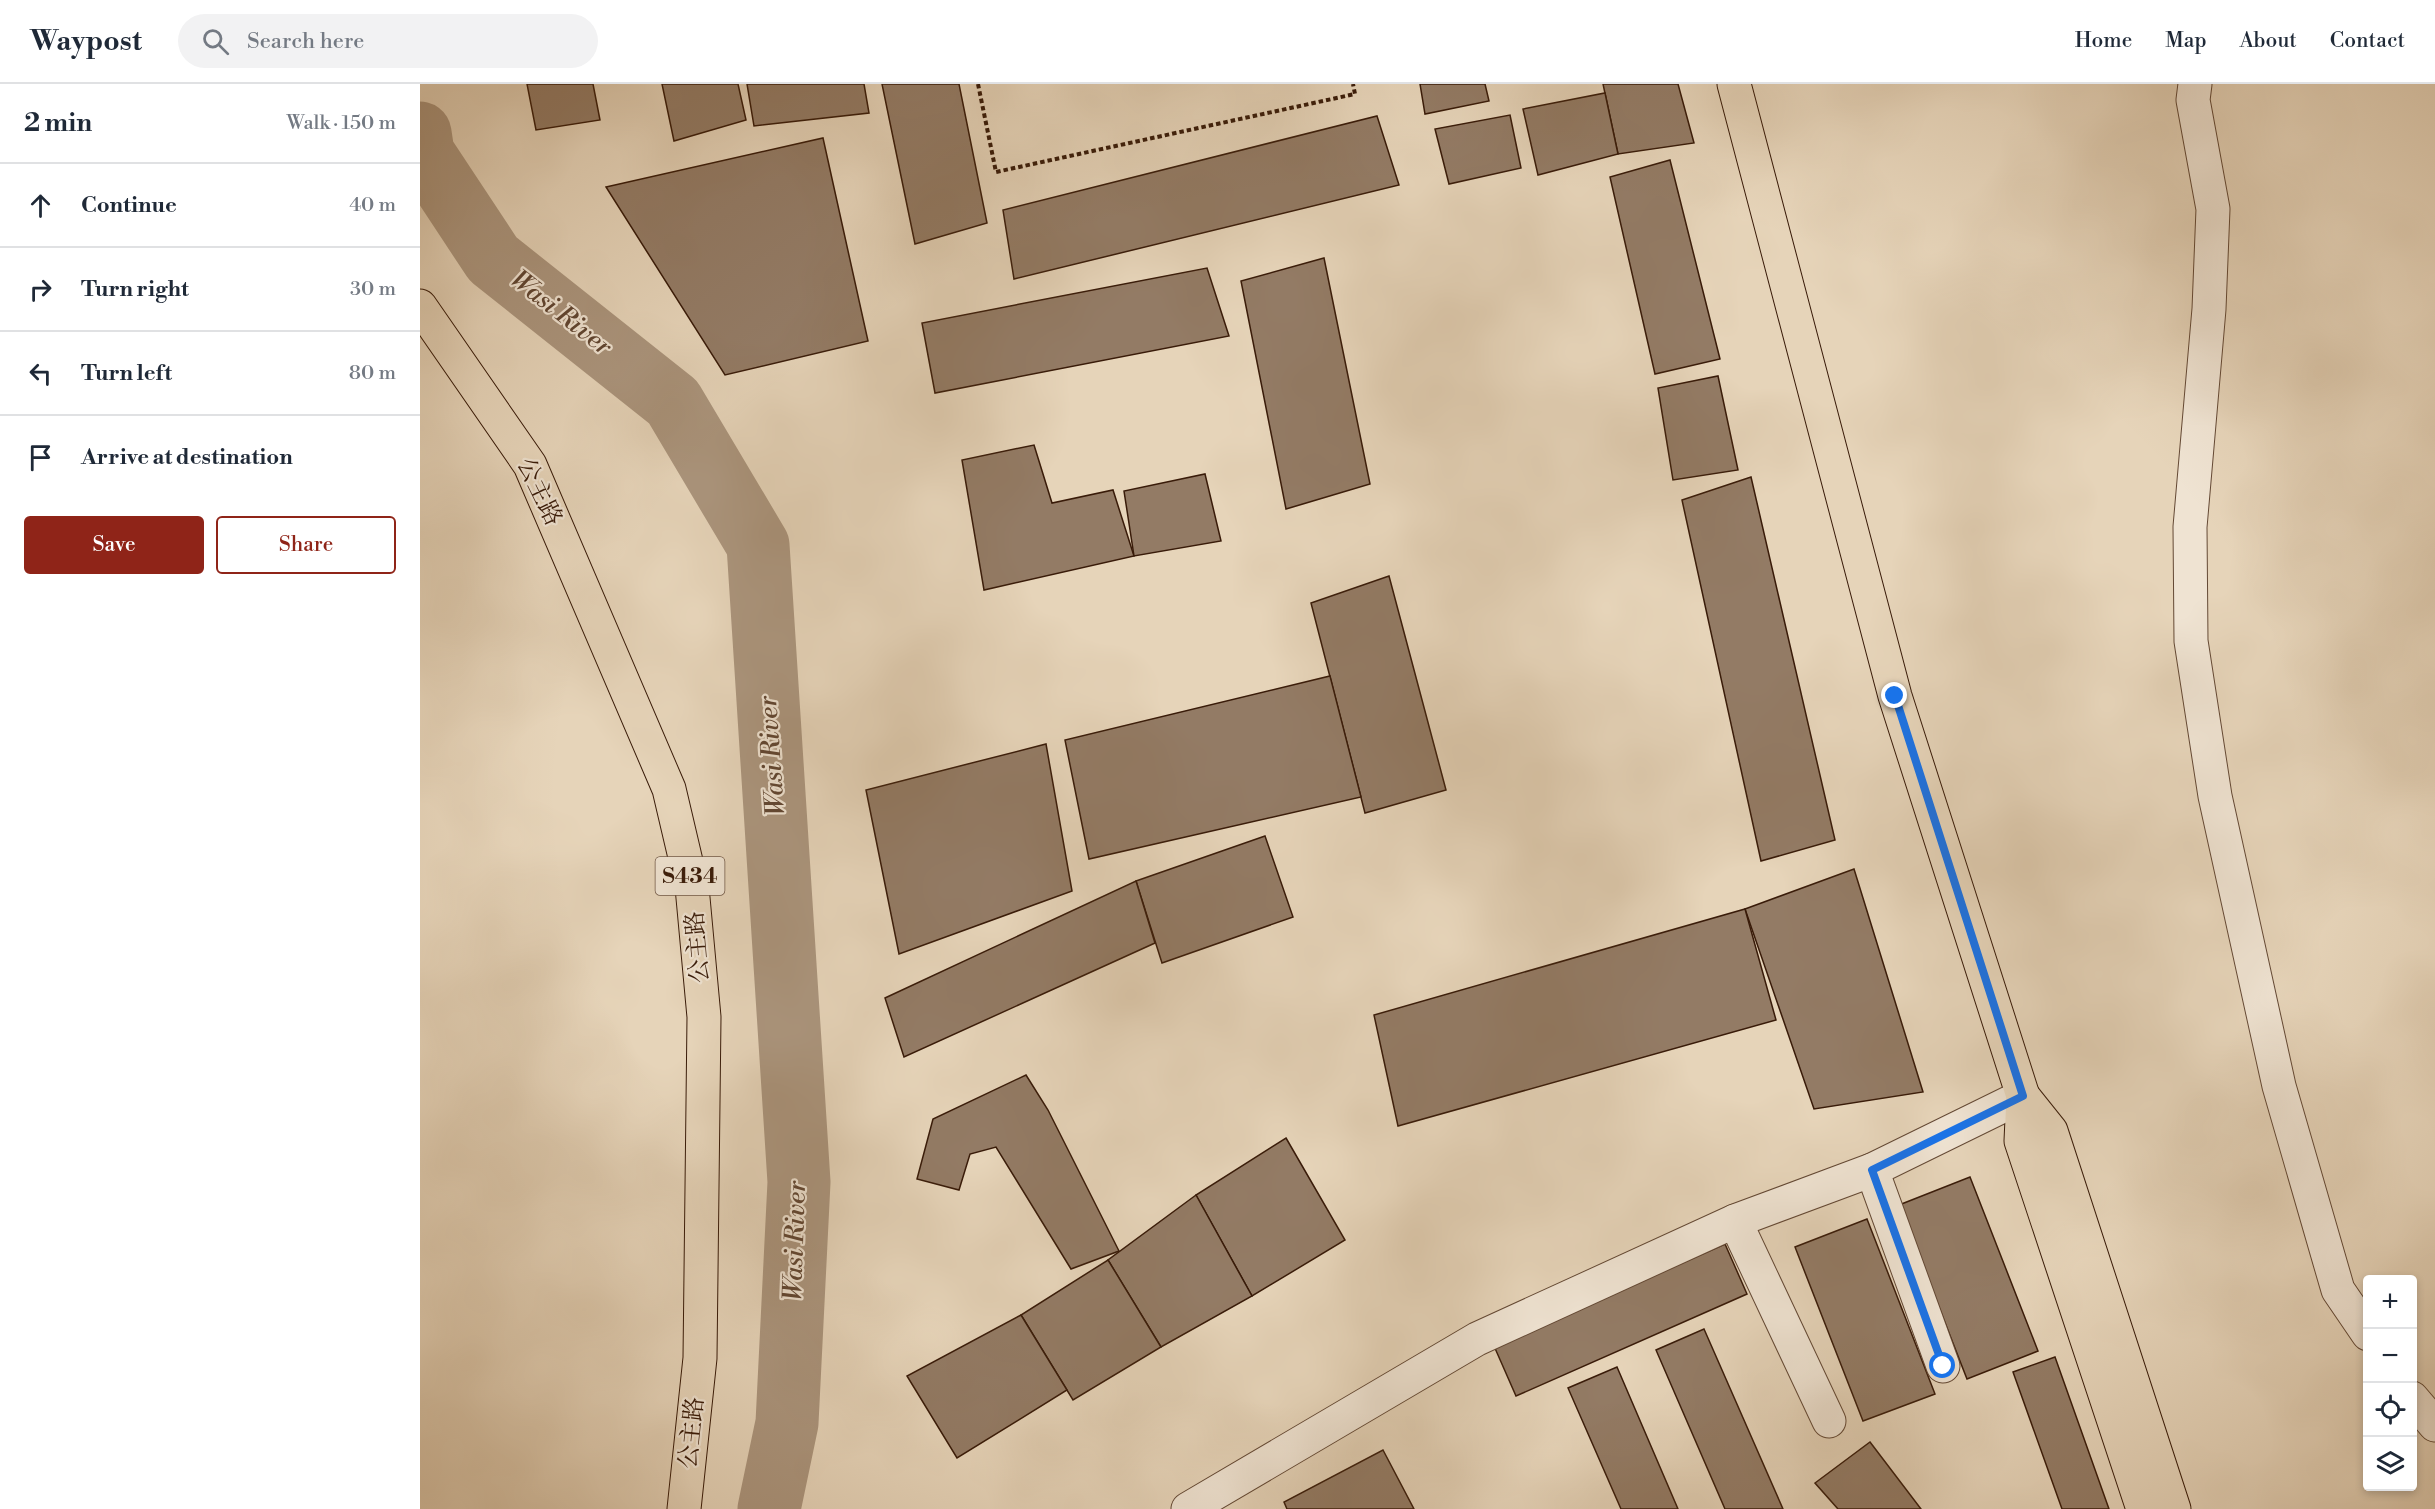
<!DOCTYPE html>
<html lang="en">
<head>
<meta charset="utf-8">
<style>
  :root { --surface:#fff; --page:#f2f2f3; --text:#1f2937; --muted:#747a83; --line:#e0e1e3; --accent:#8f2418 }
  body { margin:0; font-family:"Libre Bodoni","Noto Serif SC",serif; background:var(--page); color:var(--text) }
  .controls { position:absolute; right:18px; bottom:18px; display:grid; overflow:hidden; border-radius:6px; box-shadow:0 3px 9px #0003 }
  .controls button { width:54px; height:54px; display:grid; place-items:center; padding:0; border:0; border-bottom:2px solid var(--line); background:var(--surface); color:var(--text); font:30px sans-serif }
  .stop { position:absolute; width:18px; height:18px; margin:-14px; border:4px solid #1a73e8; border-radius:50%; background:#fff }
  .stop.end { background:#1a73e8; border-color:#fff; box-shadow:0 2px 6px #0008 }
  .list { margin:0; padding:0; list-style:none }
  h2 { display:flex; justify-content:space-between; align-items:center; height:78px; margin:0; padding:0 24px; font-size:26px }
  h2 small { font-size:20px; font-weight:400; color:var(--muted) }
  .list li { display:grid; grid-template-columns:39px 1fr auto; gap:18px; align-items:center; box-sizing:border-box; height:84px; padding:0 24px; border-top:2px solid var(--line) }
  .list b { display:block; font-size:22px; white-space:nowrap }
  .list em { font-size:20px; font-style:normal; color:var(--muted) }
  .actions { display:flex; gap:12px; padding:18px 24px }
  .actions a { flex:1; padding:14px 0; border:2px solid var(--accent); border-radius:6px; text-align:center; font-size:21px; color:var(--accent) }
  .actions .main { background:var(--accent); color:#fff }
  .icon { flex:none; width:33px; height:33px; fill:none; stroke:currentColor; stroke-width:2; stroke-linecap:round; stroke-linejoin:round }
  .map { position:relative; flex:none; width:2015px; height:1425px; overflow:hidden }
  header { display:flex; align-items:center; gap:36px; box-sizing:border-box; height:84px; padding:0 30px; background:var(--surface); border-bottom:2px solid var(--line) }
  header strong { font-size:28px }
  nav { display:flex; gap:33px; margin-inline-start:auto; font-size:21px }
  .search { width:420px; height:54px; background:var(--page); display:flex; align-items:center; gap:15px; box-sizing:border-box; padding:0 21px; border-radius:33px; color:var(--muted); font-size:22px }
  main { display:flex }
  aside { flex:1; background:var(--surface) }
  .map>svg:first-child { display:block }
  .lines { fill:none; stroke-linecap:round; stroke-linejoin:round }
  .river { stroke:#ab957d; stroke-width:63 }
  .building { fill:#937b65; stroke:#391b09; stroke-width:1.5 }
  .minor-casing { stroke:#644935; stroke-width:35 }
  .major-casing { stroke:#391b09; stroke-width:35 }
  .path { stroke:#391b09; stroke-width:4; stroke-dasharray:4.5 3; stroke-linecap:butt }
  .minor { stroke:#efe3d2; stroke-width:33 }
  .major { stroke:#e6d4b9; stroke-width:33 }
  .route { stroke:#1a73e8; stroke-width:8 }
  .labels { text-anchor:middle; dominant-baseline:central; stroke-width:4.5; stroke-linejoin:round; paint-order:stroke }
  .shield { fill:#efe3d2; stroke:#705745; stroke-width:1.5 }
  .shield-label { font-size:22px; font-weight:bold; fill:#391b09 }
  .street-label { font-size:24px; fill:#391b09; stroke:#efe3d2 }
  .water-label { font-size:26px; font-style:italic; fill:#614632; stroke:#efe3d2 }
</style>
</head>
<body>
<header>
<strong>Waypost</strong>
<div class="search"><svg class="icon" aria-label="search" viewBox="0 0 24 24"><circle cx="10" cy="10" r="6"/><path d="M15 15l6 6"/></svg>Search here</div>
<nav><a>Home</a><a>Map</a><a>About</a><a>Contact</a></nav>
</header>
<main>
<aside>
<h2>2 min<small>Walk · 150 m</small></h2>
<ul class="list">
<li><svg class="icon" aria-label="ahead" viewBox="0 0 24 24"><path d="M12 20V5M6 11l6-6 6 6"/></svg><div><b>Continue</b></div><em>40 m</em></li>
<li><svg class="icon" aria-label="right" viewBox="0 0 24 24"><path d="M7 20v-9h11M14 6l5 5-5 5"/></svg><div><b>Turn right</b></div><em>30 m</em></li>
<li><svg class="icon" aria-label="left" viewBox="0 0 24 24"><path d="M17 20v-9H6M10 6l-5 5 5 5"/></svg><div><b>Turn left</b></div><em>80 m</em></li>
<li><svg class="icon" aria-label="arrive" viewBox="0 0 24 24"><path d="M6 21V4h12l-3 4 3 4H6"/></svg><div><b>Arrive at destination</b></div></li>
</ul>
<div class="actions"><a class="main">Save</a><a>Share</a></div>
</aside>
<div class="map">
<svg width="2015" height="1425" viewBox="0 0 2015 1425">
  <rect width="100%" height="100%" fill="#e6d4b9"/>
  <filter id="stains"><feTurbulence type="fractalNoise" baseFrequency=".00333" numOctaves="4"/><feColorMatrix values="0 0 0 0 .2 0 0 0 0 .09 0 0 0 0 .02 0 0 0 .5 -.17"/></filter>
  <radialGradient id="worn" r=".72"><stop offset=".6" stop-color="#630" stop-opacity="0"/><stop offset="1" stop-color="#630" stop-opacity=".3"/></radialGradient>
  <g class="lines">
    <!-- river -->
    <polyline class="river" points="0,49 3,69 73,175 253,318 338,461 379,1098 367,1339 349,1425"/>
  </g>
  <!-- building -->
  <g class="building">
    <polygon points="107,0 173,0 180,36 116,46"/>
    <polygon points="242,0 318,0 326,36 254,57"/>
    <polygon points="327,0 444,0 449,29 334,42"/>
    <polygon points="462,0 539,0 567,139 495,160"/>
    <polygon points="1000,0 1065,0 1069,17 1005,30"/>
    <polygon points="1183,0 1258,0 1274,59 1198,70"/>
    <polygon points="1185,9 1198,70 1118,91 1103,25"/>
    <polygon points="1090,31 1101,84 1029,100 1015,45"/>
    <polygon points="957,32 979,101 594,195 583,126"/>
    <polygon points="403,54 448,257 305,291 186,103"/>
    <polygon points="1250,76 1300,275 1235,290 1190,93"/>
    <polygon points="904,174 950,400 866,425 821,197"/>
    <polygon points="787,184 809,252 515,309 502,239"/>
    <polygon points="1298,292 1318,386 1253,396 1238,304"/>
    <polygon points="614,361 632,419 693,406 714,472 564,506 542,376"/>
    <polygon points="785,390 801,457 714,472 704,407"/>
    <polygon points="1331,393 1415,756 1341,777 1262,416"/>
    <polygon points="969,492 1026,706 945,729 891,519"/>
    <polygon points="910,592 941,713 669,775 645,656"/>
    <polygon points="626,660 652,807 479,870 446,706"/>
    <polygon points="845,752 873,833 742,879 716,797"/>
    <polygon points="1434,785 1503,1008 1394,1025 1325,825"/>
    <polygon points="716,797 735,859 484,973 465,914"/>
    <polygon points="1325,825 1356,936 978,1042 954,931"/>
    <polygon points="606,991 628,1026 699,1167 651,1185 576,1063 550,1070 539,1106 497,1095 513,1035"/>
    <polygon points="866,1054 925,1156 832,1212 776,1111"/>
    <polygon points="1550,1093 1618,1267 1547,1295 1479,1121"/>
    <polygon points="776,1111 832,1212 741,1263 688,1176"/>
    <polygon points="1447,1135 1515,1310 1443,1337 1375,1163"/>
    <polygon points="1305,1160 1327,1210 1096,1312 1074,1262"/>
    <polygon points="688,1176 741,1263 653,1316 601,1231"/>
    <polygon points="601,1231 647,1306 537,1374 487,1292"/>
    <polygon points="1284,1245 1363,1425 1305,1425 1236,1266"/>
    <polygon points="1635,1273 1689,1425 1642,1425 1593,1288"/>
    <polygon points="1197,1283 1258,1425 1201,1425 1148,1304"/>
    <polygon points="1450,1358 1501,1425 1418,1425 1395,1399"/>
    <polygon points="963,1366 994,1425 867,1425 864,1418"/>
  </g>
  <g class="lines">
    <!-- minor casing -->
    <g class="minor-casing">
      <g id="minor">
        <polyline points="1775,0 1773,16 1793,125 1789,225 1770,443 1771,557 1795,712 1859,1002 1918,1206 1948,1250"/>
        <polyline points="1452,1086 1523,1282"/>
        <polyline points="1315,1137 1409,1337"/>
        <polyline points="1992,1314 2015,1341"/>
        <polyline points="768,1425 1057,1255 1315,1137 1452,1086 1603,1012"/>
      </g>
    </g>
    <!-- major casing -->
    <g class="major-casing">
      <g id="major">
        <polyline points="1314,0 1475,612 1603,1012 1601,1057 1723,1425"/>
        <polyline points="0,222 110,381 249,705 272,803 284,933 280,1274 264,1425"/>
        <polyline points="1603,1012 1631,1047 1754,1425"/>
      </g>
    </g>
    <!-- path -->
    <polyline class="path" points="558,0 576,88 935,10 933,0"/>
    <!-- minor -->
    <use href="#minor" class="minor"/>
    <!-- major -->
    <use href="#major" class="major"/>
  </g>
  <g class="lines">
    <!-- route -->
    <polyline class="route" points="1475,612 1603,1012 1452,1086 1523,1282"/>
  </g>
  <g class="labels">
    <!-- shield labels -->
    <rect class="shield" x="235.5" y="773" width="69" height="38" rx="4.5"/>
    <g class="shield-label">
      <text x="270" y="792">S434</text>
    </g>
    <!-- street labels -->
    <g class="street-label">
      <text transform="translate(119 408) rotate(64)">公主路</text>
      <text transform="translate(278 863) rotate(-95)">公主路</text>
      <text transform="translate(272 1349) rotate(-84)">公主路</text>
    </g>
    <!-- water labels -->
    <g class="water-label">
      <text transform="translate(141 229) rotate(38)">Wasi River</text>
      <text transform="translate(352 672) rotate(-94)">Wasi River</text>
      <text transform="translate(375 1157) rotate(-88)">Wasi River</text>
    </g>
  </g>
  <rect width="100%" height="100%" filter="url(#stains)"/>
  <rect width="100%" height="100%" fill="url(#worn)"/>
</svg>
<div class="controls">
<button>+</button>
<button>−</button>
<button><svg class="icon" aria-label="locate" viewBox="0 0 24 24"><circle cx="12" cy="12" r="6"/><path d="M12 2v4M12 18v4M2 12h4M18 12h4"/></svg></button>
<button><svg class="icon" aria-label="layers" viewBox="0 0 24 24"><path d="M12 4l9 5-9 5-9-5zM3 14l9 5 9-5"/></svg></button>
</div>
<div class="stop" style="left:1523px;top:1282px"></div>
<div class="stop end" style="left:1475px;top:612px"></div>
</div>
</main>
</body>
</html>
